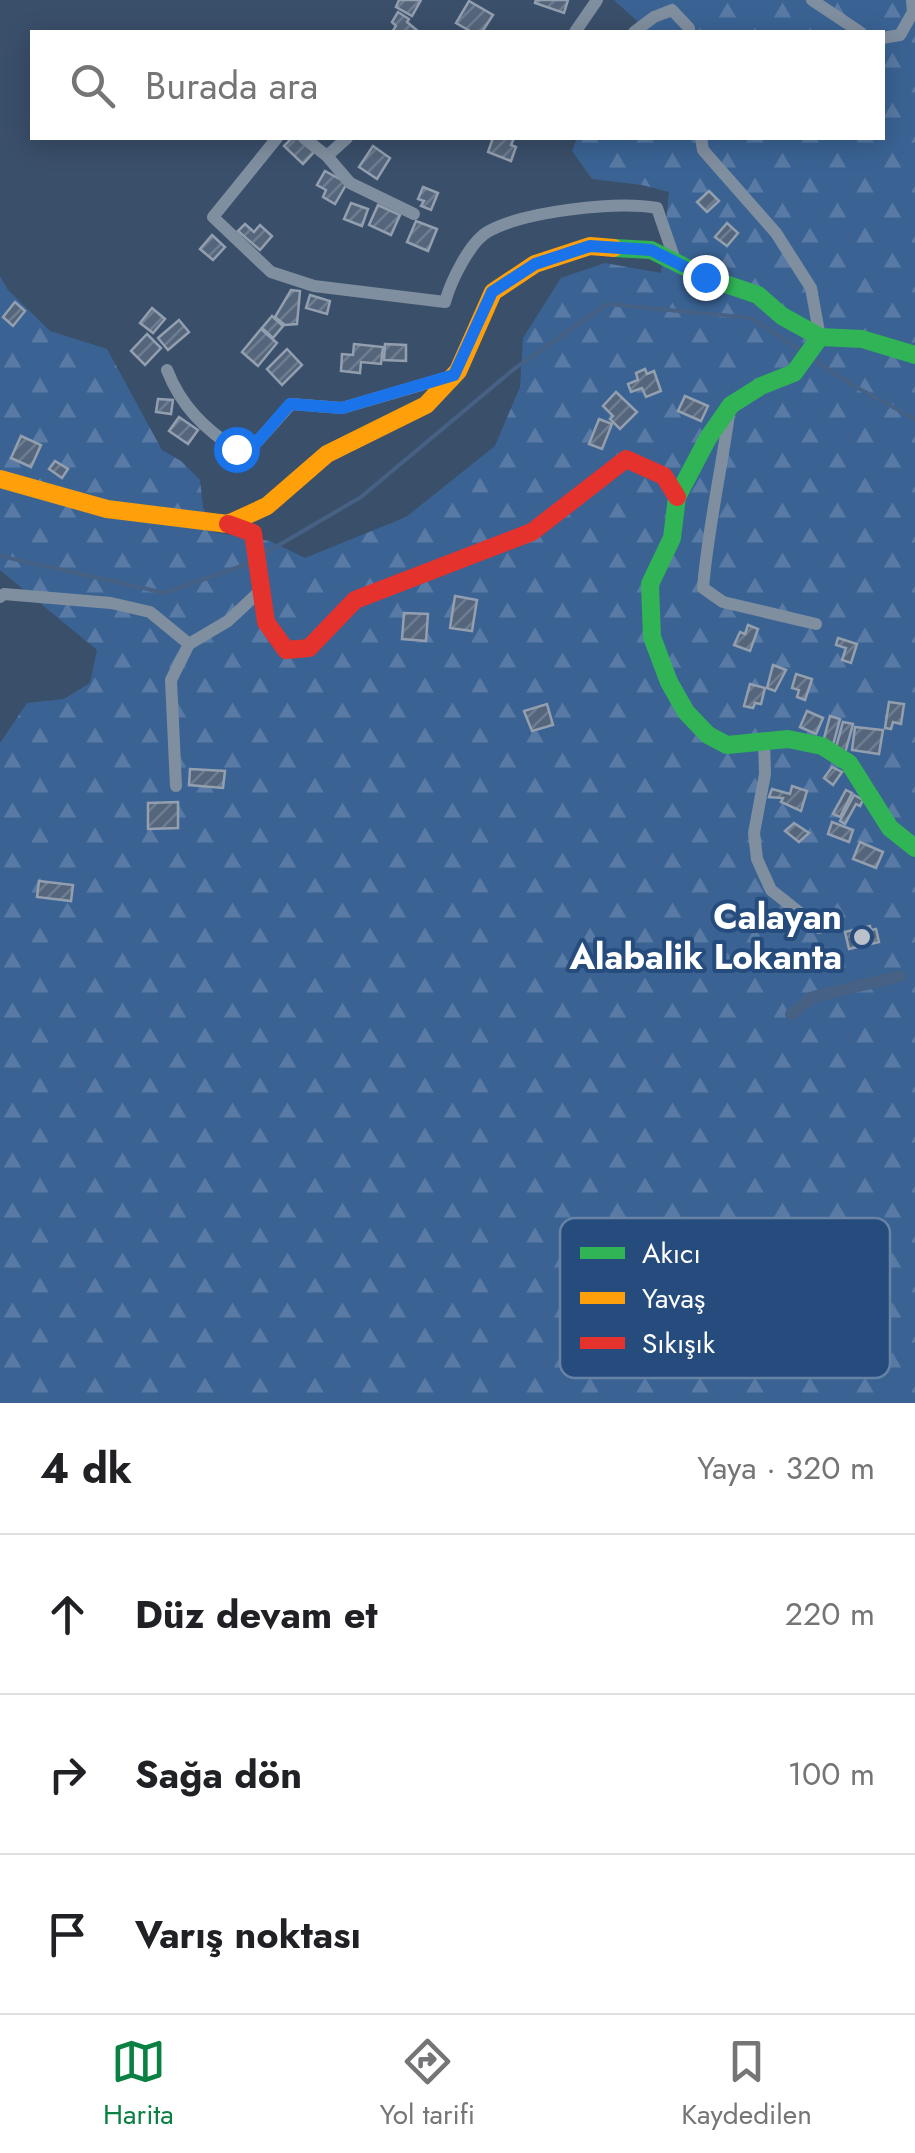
<!DOCTYPE html>
<html lang="tr">
<head>
<meta charset="utf-8">
<style>
  :root { --surface:#fff; --page:#f6f6f6; --text:#202124; --muted:#757577; --line:#e0e0e0; --accent:#0b8043 }
  body { margin:0; font-family:Jost,sans-serif; background:var(--page); color:var(--text) }
  .stop { position:absolute; width:30px; height:30px; margin:-22px; border:8px solid #1a73e8; border-radius:50%; background:#fff }
  .stop.end { background:#1a73e8; border-color:#fff; box-shadow:0 2px 10px #0008 }
  .list { margin:0; padding:0; list-style:none }
  h2 { display:flex; justify-content:space-between; align-items:center; height:130px; margin:0; padding:0 40px; font-size:42px }
  h2 small { font-size:32px; font-weight:400; color:var(--muted) }
  .list li { display:grid; grid-template-columns:65px 1fr auto; gap:30px; align-items:center; box-sizing:border-box; height:160px; padding:0 40px; border-top:2px solid var(--line) }
  .list b { display:block; font-size:38px; white-space:nowrap }
  .list em { font-size:32px; font-style:normal; color:var(--muted) }
  .icon { flex:none; width:55px; height:55px; fill:none; stroke:currentColor; stroke-width:2; stroke-linecap:round; stroke-linejoin:round }
  .map { position:relative; flex:none; width:915px; height:1403px; overflow:hidden }
  .search { position:absolute; background:var(--surface); box-shadow:0 5px 25px #0003; left:30px; right:30px; top:30px; height:110px; display:flex; align-items:center; gap:25px; box-sizing:border-box; padding:0 35px; border-radius:0px; color:var(--muted); font-size:38px }
  .sheet { height:610px; background:var(--surface) }
  nav { display:flex; justify-content:space-around; align-items:center; box-sizing:border-box; height:140px; border-top:2px solid var(--line); background:var(--surface); font-size:28px; color:var(--muted) }
  nav a { display:grid; justify-items:center; gap:5px }
  nav .on { color:var(--accent) }
  .map>svg:first-child { display:block }
  .forest { fill:url(#forest-firs) }
  .lines { fill:none; stroke-linecap:round; stroke-linejoin:round }
  .stream { stroke:#466183; stroke-width:4 }
  .canal { stroke:#466183; stroke-width:12 }
  .building { fill:url(#building-hatch); stroke:#939faf; stroke-width:2.5 }
  .street { stroke:#808fa0; stroke-width:12 }
  .fast { stroke:#30b455; stroke-width:18 }
  .slow { stroke:#ff9f0a; stroke-width:18 }
  .jam { stroke:#e5322d; stroke-width:18 }
  .route { stroke:#1a73e8; stroke-width:12 }
  .poi-dot { fill:#bac1cb; stroke:#264c7e; stroke-width:4 }
  .labels { text-anchor:middle; dominant-baseline:central; stroke-width:8; stroke-linejoin:round; paint-order:stroke }
  .poi-label { font-size:35px; font-weight:bold; fill:#fff; stroke:#264c7e; text-anchor:end }
  .key { fill:#264c7e; stroke:#6782a5; stroke-width:2.5 }
  .key-label { font-size:28px; fill:#fff }
</style>
</head>
<body>
<div class="map">
<svg width="915" height="1403" viewBox="0 0 915 1403">
  <defs>
    <pattern id="forest-firs" width="22" height="20" patternUnits="userSpaceOnUse" patternTransform="scale(2.5)"><rect width="22" height="20" fill="#3a6394"/><path d="M5 1l3.5 6h-7zM16 11l3.5 6h-7z" fill="#587aa4"/></pattern>
    <pattern id="building-hatch" width="6" height="6" patternUnits="userSpaceOnUse" patternTransform="scale(2.5)"><rect width="6" height="6" fill="#55667c"/><path d="M-1 1l2-2M0 6l6-6M5 7l2-2" fill="none" stroke="#6e7d90"/></pattern>
  </defs>
  <rect width="100%" height="100%" fill="#3a4f6a"/>
  <!-- forest -->
  <polygon class="forest" points="614,0 915,0 915,1403 0,1403 0,743 27,703 64,699 90,683 97,650 0,570 0,276 8,290 50,331 107,349 162,450 181,461 200,480 203,507 212,532 270,541 305,558 406,517 495,446 520,387 523,338 561,278 605,263 661,273 669,192 642,185 592,179 572,151 577,138 882,138 882,32 635,32 637,21"/>
  <g class="lines">
    <!-- stream -->
    <g class="stream">
      <polyline points="811,358 854,386 915,419"/>
      <polyline points="262,555 361,497 514,369 607,304 752,318 804,353"/>
      <polyline points="0,556 165,593 250,563"/>
    </g>
    <!-- canal -->
    <polyline class="canal" points="791,1014 813,997 900,976"/>
  </g>
  <!-- building -->
  <g class="building">
    <polygon points="399,0 421,0 412,16 396,7"/>
    <polygon points="536,0 568,0 564,13 535,3"/>
    <polygon points="469,1 493,15 482,32 472,32 456,23"/>
    <polygon points="398,12 409,19 407,22 419,32 392,32 396,26 392,22"/>
    <polygon points="292,138 299,138 314,152 303,164 284,146"/>
    <polygon points="493,138 514,138 511,145 516,147 511,161 488,152"/>
    <polygon points="373,146 390,158 377,179 359,167"/>
    <polygon points="325,171 347,183 335,204 323,197 326,190 317,185"/>
    <polygon points="423,187 438,193 431,210 421,206 424,201 418,199"/>
    <polygon points="709,191 719,201 707,212 697,202"/>
    <polygon points="351,203 368,209 362,226 344,219"/>
    <polygon points="378,205 400,215 391,235 369,225"/>
    <polygon points="416,221 437,229 428,251 407,242"/>
    <polygon points="727,223 738,233 727,246 715,237"/>
    <polygon points="245,224 254,232 260,225 272,236 260,250 238,231"/>
    <polygon points="212,235 225,247 213,260 200,249"/>
    <polygon points="291,290 300,291 297,324 285,325 275,317"/>
    <polygon points="310,295 330,301 327,314 306,308"/>
    <polygon points="15,302 25,311 13,326 3,317"/>
    <polygon points="152,308 165,319 153,333 140,323"/>
    <polygon points="272,316 283,326 273,338 262,328"/>
    <polygon points="179,320 189,332 168,350 158,338"/>
    <polygon points="261,329 277,343 258,366 242,352"/>
    <polygon points="147,334 161,348 145,365 131,351"/>
    <polygon points="354,344 383,347 381,364 361,362 360,373 341,371 342,354 353,355"/>
    <polygon points="385,344 406,345 406,361 384,360"/>
    <polygon points="287,349 302,365 282,385 267,369"/>
    <polygon points="645,369 647,374 654,371 661,391 646,397 642,388 631,392 628,384 638,380 636,373"/>
    <polygon points="616,392 637,412 620,429 610,419 613,416 603,406"/>
    <polygon points="685,396 708,406 701,421 678,411"/>
    <polygon points="158,399 173,400 171,414 156,412"/>
    <polygon points="179,417 198,430 188,444 169,431"/>
    <polygon points="599,419 612,424 602,449 589,444"/>
    <polygon points="21,436 41,445 31,467 11,458"/>
    <polygon points="55,461 68,469 62,478 49,469"/>
    <polygon points="455,596 477,600 472,631 450,628"/>
    <polygon points="404,613 428,614 426,641 402,639"/>
    <polygon points="748,625 758,629 750,651 734,645 740,632 745,634"/>
    <polygon points="838,638 857,644 851,663 842,660 846,648 836,645"/>
    <polygon points="773,665 786,670 775,691 767,688"/>
    <polygon points="796,674 812,679 805,700 797,697 799,690 792,688"/>
    <polygon points="750,684 765,688 761,704 755,703 753,708 744,706"/>
    <polygon points="889,702 904,704 901,724 893,722 891,729 885,728"/>
    <polygon points="547,704 553,725 532,731 524,711"/>
    <polygon points="807,711 823,718 816,734 800,727"/>
    <polygon points="830,716 840,719 833,745 823,742"/>
    <polygon points="843,722 853,724 845,753 835,751"/>
    <polygon points="855,727 883,730 879,754 852,750"/>
    <polygon points="832,767 842,772 833,785 824,778"/>
    <polygon points="190,769 225,771 223,788 189,785"/>
    <polygon points="792,786 807,791 801,811 781,802 783,798 769,797 772,789 790,794"/>
    <polygon points="846,790 852,793 840,817 833,814"/>
    <polygon points="854,795 863,800 860,806 856,804 845,824 840,821"/>
    <polygon points="178,802 178,828 148,829 148,803"/>
    <polygon points="832,822 853,830 849,842 828,834"/>
    <polygon points="794,823 809,833 799,842 785,831"/>
    <polygon points="860,842 883,852 876,868 853,859"/>
    <polygon points="39,881 73,885 71,901 37,897"/>
    <polygon points="870,926 871,930 876,929 879,942 849,949 845,932"/>
  </g>
  <g class="lines">
    <!-- street -->
    <g class="street">
      <polyline points="812,0 860,32"/>
      <polyline points="575,32 597,0"/>
      <polyline points="634,32 654,17 672,10 689,28 689,32"/>
      <polyline points="882,38 900,35 913,12 912,0"/>
      <path d="M277,138L213,217L271,272L314,286L445,302C451,281 470,241 489,231C526,211 617,201 657,208L676,263"/>
      <polyline points="304,138 327,156 350,183 414,214"/>
      <polyline points="701,138 703,150 776,233 811,288 820,337"/>
      <polyline points="327,156 347,138"/>
      <path d="M167,370C181,406 204,428 235,449L257,442L291,404L342,408L452,376"/>
      <path d="M730,407C722,468 708,527 703,588L723,602L816,624"/>
      <polyline points="0,597 4,594 111,603 150,612 189,644"/>
      <polyline points="764,740 765,774 754,833 757,859 771,890 819,928"/>
      <polyline points="176,786 171,680 189,644 228,621 261,590"/>
    </g>
    <!-- fast -->
    <g class="fast">
      <polyline points="614,248 651,250 705,277 758,295 782,316 820,337 862,339 915,355"/>
      <polyline points="820,337 794,373 761,386 731,405 708,438 677,497 672,538 650,584 652,637 669,682 686,712 708,735 727,745 788,739 822,746 849,763 890,828 915,848"/>
    </g>
    <!-- slow -->
    <polyline class="slow" points="0,479 107,509 228,524 267,506 327,454 426,405 458,371 493,292 535,264 590,246 614,248"/>
    <!-- jam -->
    <polyline class="jam" points="228,524 253,533 266,622 286,650 309,648 355,600 532,532 626,459 664,476 677,497"/>
  </g>
  <g class="lines">
    <!-- route -->
    <polyline class="route" points="236,449 257,442 290,404 342,408 454,375 492,292 535,264 590,246 651,250 705,277"/>
  </g>
  <!-- markers -->
  <circle class="poi-dot" cx="862" cy="937" r="10"/>
  <g class="labels">
    <!-- poi labels -->
    <g class="poi-label">
      <text x="842" y="917">Calayan<tspan x="842" dy="40">Alabalik Lokanta</tspan></text>
    </g>
  </g>
  <!-- legend -->
  <rect x="560" y="1218" width="330" height="160" rx="15" class="key"/>
  <rect x="580" y="1247" width="45" height="12" fill="#30b455"/>
  <rect x="580" y="1292" width="45" height="12" fill="#ff9f0a"/>
  <rect x="580" y="1337" width="45" height="12" fill="#e5322d"/>
  <g class="key-label">
    <text x="642" y="1263">Akıcı</text>
    <text x="642" y="1308">Yavaş</text>
    <text x="642" y="1353">Sıkışık</text>
  </g>
</svg>
<div class="stop" style="left:236px;top:449px"></div>
<div class="stop end" style="left:705px;top:277px"></div>
<div class="search"><svg class="icon" aria-label="search" viewBox="0 0 24 24"><circle cx="10" cy="10" r="6"/><path d="M15 15l6 6"/></svg>Burada ara</div>
</div>
<section class="sheet">
<h2>4 dk<small>Yaya · 320 m</small></h2>
<ul class="list">
<li><svg class="icon" aria-label="ahead" viewBox="0 0 24 24"><path d="M12 20V5M6 11l6-6 6 6"/></svg><div><b>Düz devam et</b></div><em>220 m</em></li>
<li><svg class="icon" aria-label="right" viewBox="0 0 24 24"><path d="M7 20v-9h11M14 6l5 5-5 5"/></svg><div><b>Sağa dön</b></div><em>100 m</em></li>
<li><svg class="icon" aria-label="arrive" viewBox="0 0 24 24"><path d="M6 21V4h12l-3 4 3 4H6"/></svg><div><b>Varış noktası</b></div></li>
</ul>
</section>
<nav>
<a class="on"><svg class="icon" aria-label="map" viewBox="0 0 24 24"><path d="M3 6l6-2 6 2 6-2v14l-6 2-6-2-6 2zM9 4v14M15 6v14"/></svg>Harita</a>
<a><svg class="icon" aria-label="directions" viewBox="0 0 24 24"><path d="M12 3l9 9-9 9-9-9zM9 14v-3h6M13 9l2 2-2 2"/></svg>Yol tarifi</a>
<a><svg class="icon" aria-label="saved" viewBox="0 0 24 24"><path d="M7 4h10v16l-5-4-5 4z"/></svg>Kaydedilen</a>
</nav>
</body>
</html>
